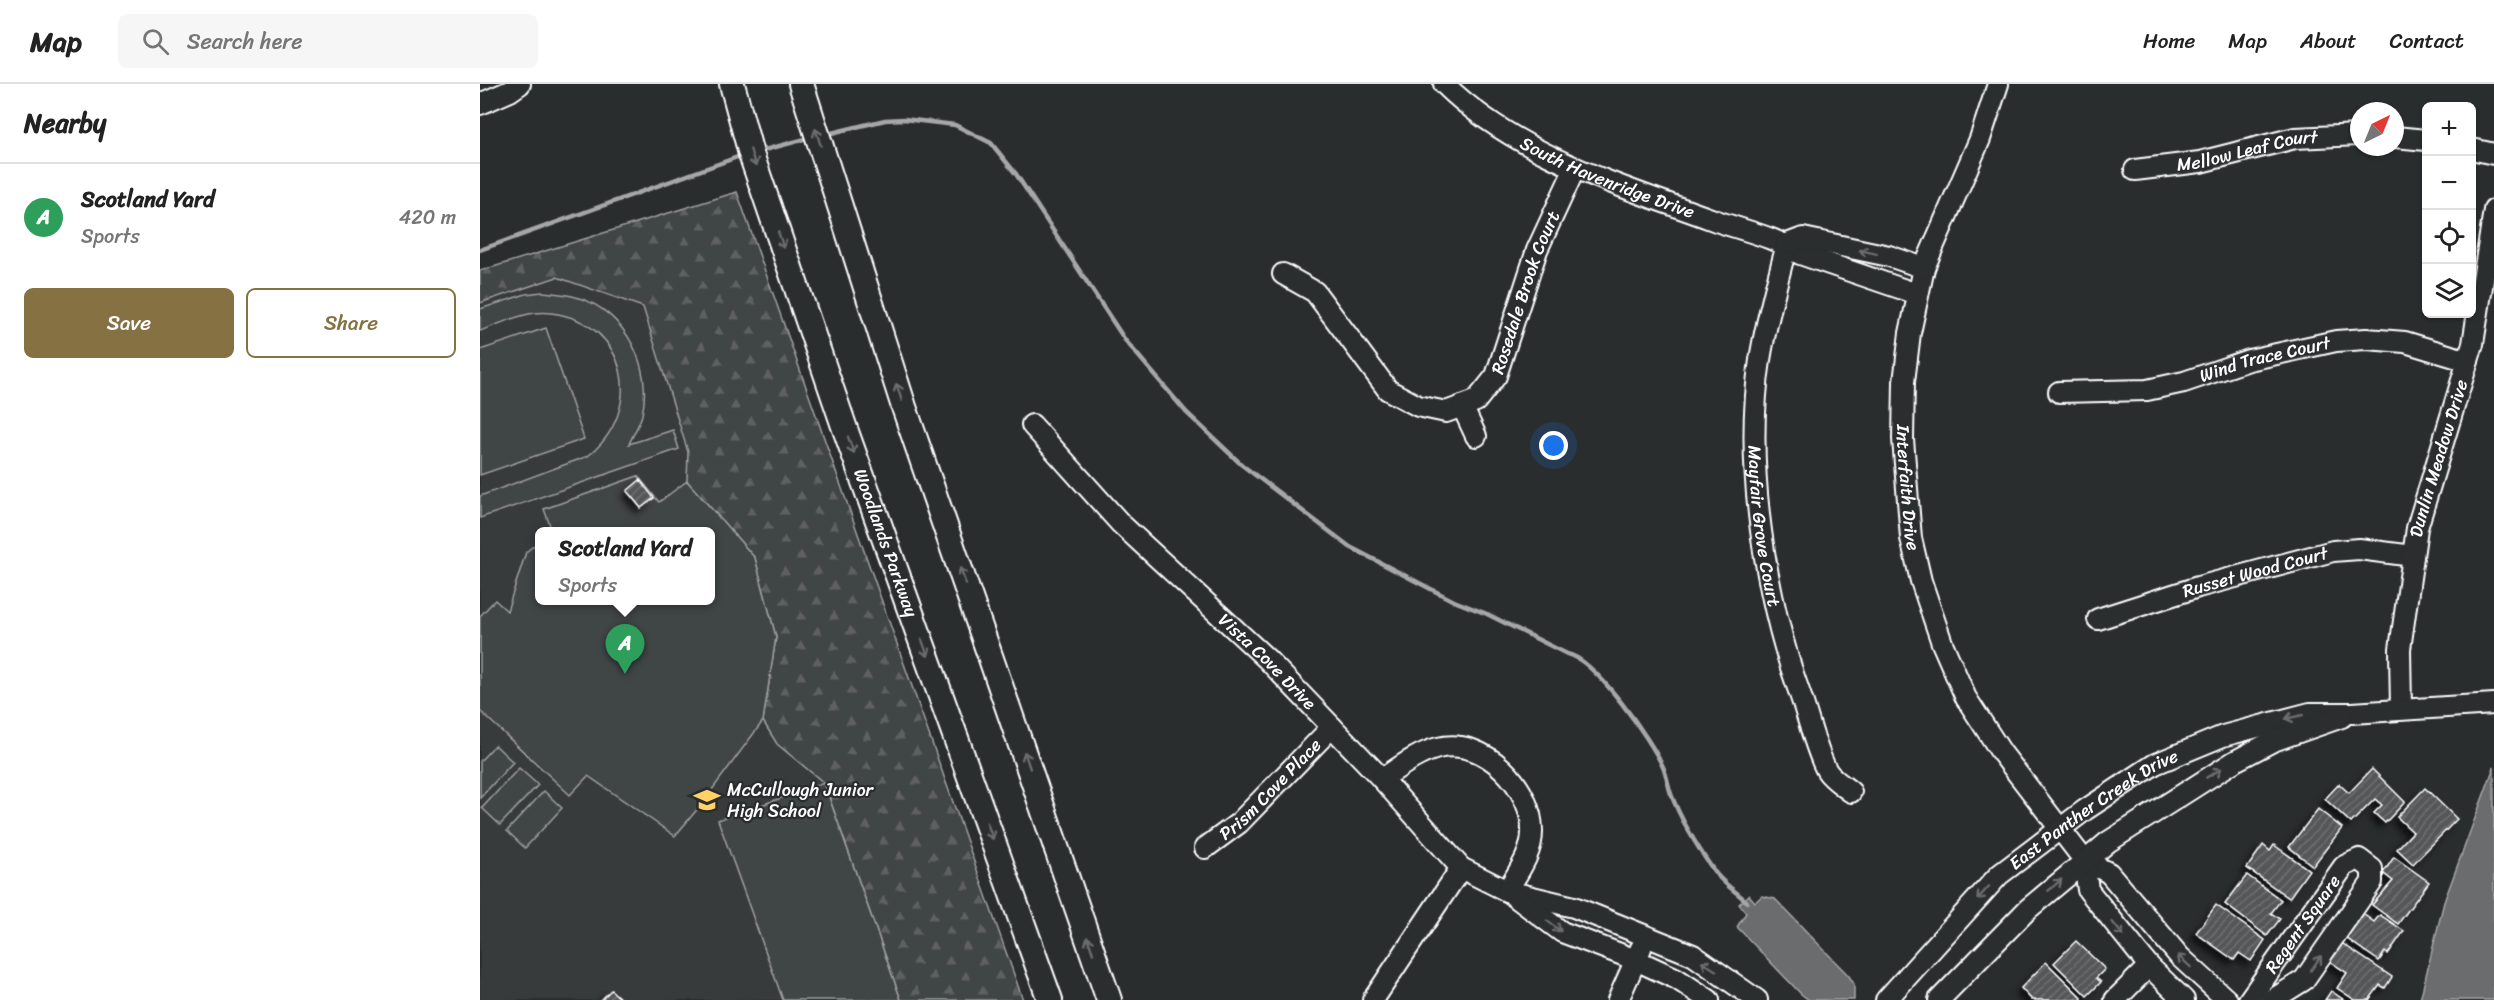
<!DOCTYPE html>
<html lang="en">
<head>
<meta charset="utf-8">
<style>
  :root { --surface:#fff; --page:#f6f6f6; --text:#222; --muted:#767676; --line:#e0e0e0; --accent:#857141 }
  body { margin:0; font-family:Sriracha,sans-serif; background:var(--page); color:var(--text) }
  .controls { position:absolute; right:18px; top:18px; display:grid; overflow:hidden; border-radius:9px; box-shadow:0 2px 4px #0004 }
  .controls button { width:54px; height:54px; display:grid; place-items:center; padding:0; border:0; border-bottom:2px solid var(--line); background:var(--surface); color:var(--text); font:30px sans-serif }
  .compass { position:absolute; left:1870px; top:18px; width:54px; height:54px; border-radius:50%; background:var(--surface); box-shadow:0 2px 4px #0004; rotate:43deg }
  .you { position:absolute; left:1074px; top:362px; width:21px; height:21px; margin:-15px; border:4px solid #fff; border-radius:50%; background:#1a73e8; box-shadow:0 0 0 9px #1a73e833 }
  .badge { display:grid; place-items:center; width:39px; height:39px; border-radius:50%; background:var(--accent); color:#fff; font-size:20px; font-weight:700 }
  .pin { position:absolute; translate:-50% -50px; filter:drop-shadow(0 2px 3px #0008) }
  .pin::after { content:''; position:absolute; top:32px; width:21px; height:18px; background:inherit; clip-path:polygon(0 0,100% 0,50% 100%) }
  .popup { position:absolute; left:55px; top:443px; width:180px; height:78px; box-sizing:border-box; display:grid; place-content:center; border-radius:9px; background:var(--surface); filter:drop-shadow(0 2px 4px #0005); font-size:20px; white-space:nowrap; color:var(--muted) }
  .popup b { font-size:22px; color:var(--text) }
  .popup::after { content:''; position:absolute; left:50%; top:100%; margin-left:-12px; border:12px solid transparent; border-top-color:var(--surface) }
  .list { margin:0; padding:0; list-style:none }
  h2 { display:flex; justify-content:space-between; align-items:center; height:78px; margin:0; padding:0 24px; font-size:26px }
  h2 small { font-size:20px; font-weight:400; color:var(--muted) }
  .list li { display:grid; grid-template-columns:39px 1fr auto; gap:18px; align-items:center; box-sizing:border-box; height:108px; padding:0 24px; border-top:2px solid var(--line) }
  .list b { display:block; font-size:22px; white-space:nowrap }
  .list p { margin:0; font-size:20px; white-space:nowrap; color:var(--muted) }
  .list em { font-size:20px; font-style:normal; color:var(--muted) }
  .actions { display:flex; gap:12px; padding:18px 24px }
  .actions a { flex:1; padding:14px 0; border:2px solid var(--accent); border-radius:9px; text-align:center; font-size:21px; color:var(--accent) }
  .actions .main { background:var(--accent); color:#fff }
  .icon { flex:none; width:33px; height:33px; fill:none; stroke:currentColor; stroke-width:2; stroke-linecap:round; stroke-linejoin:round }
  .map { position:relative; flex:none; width:2014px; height:916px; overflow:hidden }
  header { display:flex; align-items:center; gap:36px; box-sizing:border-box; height:84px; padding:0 30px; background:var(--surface); border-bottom:2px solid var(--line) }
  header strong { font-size:28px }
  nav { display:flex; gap:33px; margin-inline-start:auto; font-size:21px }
  .search { width:420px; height:54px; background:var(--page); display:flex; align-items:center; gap:15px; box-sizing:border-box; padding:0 21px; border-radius:9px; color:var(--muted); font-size:22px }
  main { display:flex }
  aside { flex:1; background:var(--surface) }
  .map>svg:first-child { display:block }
  .built { fill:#373a3b; fill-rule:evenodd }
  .forest { fill:url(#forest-firs); stroke:#a0a2a2; stroke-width:1.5 }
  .pitch { fill:#414445; stroke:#a0a2a2; stroke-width:1.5 }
  .water { fill:#6a6c6d; stroke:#a6a7a7; stroke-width:1.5 }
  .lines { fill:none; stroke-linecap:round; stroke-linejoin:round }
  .stream { stroke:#a6a7a7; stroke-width:4.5 }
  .building { fill:url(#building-hatch); stroke:#fff; stroke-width:1.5; filter:url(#shadow) }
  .minor-casing { stroke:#fff; stroke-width:24 }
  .major-casing { stroke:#fff; stroke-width:28 }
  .minor { stroke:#2a2d2e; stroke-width:20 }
  .major { stroke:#2a2d2e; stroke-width:24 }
  .oneway { stroke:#6a6c6d }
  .labels { text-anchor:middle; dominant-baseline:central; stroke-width:4.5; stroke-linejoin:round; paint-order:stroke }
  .street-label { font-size:18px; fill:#fff; stroke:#2a2d2e }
  .poi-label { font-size:18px; fill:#fff; stroke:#2a2d2e; text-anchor:start }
</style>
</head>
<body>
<header>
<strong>Map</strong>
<div class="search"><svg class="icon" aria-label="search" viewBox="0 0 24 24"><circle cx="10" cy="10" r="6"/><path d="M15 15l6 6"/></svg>Search here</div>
<nav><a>Home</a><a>Map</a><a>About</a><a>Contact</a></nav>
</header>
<main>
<aside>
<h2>Nearby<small></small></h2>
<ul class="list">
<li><span class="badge" style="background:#2e9e5b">A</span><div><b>Scotland Yard</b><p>Sports</p></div><em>420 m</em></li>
</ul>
<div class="actions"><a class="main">Save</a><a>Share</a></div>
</aside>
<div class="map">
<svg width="2014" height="916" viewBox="0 0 2014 916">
  <defs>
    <pattern id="forest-firs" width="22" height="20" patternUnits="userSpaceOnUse" patternTransform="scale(1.5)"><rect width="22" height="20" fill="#414445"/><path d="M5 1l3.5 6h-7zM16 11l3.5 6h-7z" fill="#5e6061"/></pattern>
    <pattern id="building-hatch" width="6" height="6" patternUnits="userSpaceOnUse" patternTransform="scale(1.5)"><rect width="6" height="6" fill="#555758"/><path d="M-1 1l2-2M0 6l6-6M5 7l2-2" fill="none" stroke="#6e7071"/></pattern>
    <filter id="shadow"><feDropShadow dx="-5.5" dy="5.5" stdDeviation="3" flood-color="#0009"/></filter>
  </defs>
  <rect width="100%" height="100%" fill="#2a2d2e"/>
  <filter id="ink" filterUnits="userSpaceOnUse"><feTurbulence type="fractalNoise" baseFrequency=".0167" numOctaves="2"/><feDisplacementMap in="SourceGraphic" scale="12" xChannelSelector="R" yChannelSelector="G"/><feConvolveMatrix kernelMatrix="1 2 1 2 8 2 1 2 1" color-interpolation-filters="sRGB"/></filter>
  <g filter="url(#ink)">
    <!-- built -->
    <path class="built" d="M246,136L525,916H0V219ZM60,448H231V516H60Z"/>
    <!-- forest -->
    <polygon class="forest" points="257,108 543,916 421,916 344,699 297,660 283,637 296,553 275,474 207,397 208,368 163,223 77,193 0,219 0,187"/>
    <!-- pitch -->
    <g class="pitch">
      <path d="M62,208C74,209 87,210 99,214C146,228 173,284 162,331C159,341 153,351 149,360L193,346L199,365L0,434V412L108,372C166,326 148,238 71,229C47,226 22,239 0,247V225L46,210Z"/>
      <polygon points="66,244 104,355 0,391 0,266"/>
      <polygon points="158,392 179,418 207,397 275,474 296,553 283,637 220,722 195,752 108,692 90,711 0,627 0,532 15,516 27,527 46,468 59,457 60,516 231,516 231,448 72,447 64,425"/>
      <polygon points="15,661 33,678 0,714 0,677"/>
      <polygon points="39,684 58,701 20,741 2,724"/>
      <polygon points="344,699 421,916 303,916 238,736"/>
      <polygon points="64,707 82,724 45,764 27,747"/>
    </g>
    <!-- water -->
    <g class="water">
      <polygon points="2014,683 2014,916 1940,916 1964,818"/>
      <polygon points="1269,811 1275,818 1282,812 1295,815 1300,820 1369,892 1374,900 1374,916 1329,916 1321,910 1257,843 1266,829 1259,820"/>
    </g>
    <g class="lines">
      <!-- stream -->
      <g class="stream">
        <path d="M343,51L405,36L424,35L475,41L511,59L536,90L645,256L706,328L762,381L870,463L974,517L1007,530L1087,570C1114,574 1172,657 1183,683C1187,692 1188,701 1191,710C1201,736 1218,764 1234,787C1243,800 1256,807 1267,818"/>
        <polyline points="277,68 329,54"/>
        <polyline points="0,166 263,71"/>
      </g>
    </g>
    <!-- building -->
    <g class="building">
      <polygon points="160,396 174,414 161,424 147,407"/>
      <polygon points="1892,685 1925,718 1905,739 1894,729 1902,721 1895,715 1871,739 1845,715 1859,700 1869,709"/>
      <polygon points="1945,704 1977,735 1933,780 1917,765 1933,748 1917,733"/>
      <polygon points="1838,725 1862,744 1833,782 1809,763"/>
      <polygon points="1783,761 1790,767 1794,761 1829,786 1809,814 1767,784"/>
      <polygon points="1914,773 1949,798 1918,840 1892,821 1913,797 1903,789"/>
      <polygon points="1767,791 1801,816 1791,829 1800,835 1787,852 1745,820"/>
      <polygon points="1736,821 1785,856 1771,877 1759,869 1754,876 1716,849"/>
      <polygon points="1883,830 1894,838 1900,831 1924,847 1908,870 1905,868 1899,877 1866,854"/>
      <polygon points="1596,857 1625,885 1616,894 1621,898 1607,912 1574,879"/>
      <polygon points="1860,858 1912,893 1905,904 1900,901 1889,916 1875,916 1857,904 1867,889 1848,876"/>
      <polygon points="1566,878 1602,914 1601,916 1552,916 1541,904"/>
      <polygon points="131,906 142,916 121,916"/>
      <polygon points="1851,907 1864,916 1845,916"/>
    </g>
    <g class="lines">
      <!-- minor casing -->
      <g class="minor-casing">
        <g id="minor">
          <path id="s1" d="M964,0C1036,71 1138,101 1231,135C1260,146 1295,152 1320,170L1437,210"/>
          <path id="s2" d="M1518,0L1500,55L1444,184L1430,249L1424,298L1423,355L1431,454L1441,497L1462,559L1486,614L1521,668L1604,776L1629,789L1700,873L1747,916"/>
          <polyline points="0,20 30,7 40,0"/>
          <polyline points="1915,53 1946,56"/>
          <polyline points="1992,65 2014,70"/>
          <path id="s3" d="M1655,86L1720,78L1815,54L1879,51"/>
          <path id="s4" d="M1307,160C1297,199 1286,237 1280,276C1264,381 1285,514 1321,613C1328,633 1337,670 1347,687C1352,695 1364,702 1371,708"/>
          <polyline points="1307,160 1323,154 1409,172 1444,184"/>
          <path id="s5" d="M803,190L835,208L908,306L938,322L966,328L996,317L1016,292L1057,166L1095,84"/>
          <path id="s6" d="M1579,308L1667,306L1704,298L1769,276L1856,257L1886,255L1925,258L1988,277"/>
          <polyline points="982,322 996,352"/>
          <path id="s7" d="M552,341L641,440L787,575L902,695L981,784L1027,807L1094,823L1213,871L1277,916"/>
          <path id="s8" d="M1618,535L1718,503L1853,467L1879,465L1933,472"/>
          <path id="s9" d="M1921,625L1920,565L1937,444L1993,260L2014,126"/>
          <path d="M902,695C920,683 936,670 958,664C1004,652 1053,704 1052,748C1052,770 1038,788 1027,807"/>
          <path id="s10" d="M725,764L759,739L852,643"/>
          <polyline points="1604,776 1608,806 1669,882 1704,916"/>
          <polyline points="1034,812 1082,848 1156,876 1197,895 1229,916"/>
          <polyline points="893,916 981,784"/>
          <polyline points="1138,916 1161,864"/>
          <path id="s11" d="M1406,916L1519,791L1605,726L1675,680L1743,652L1830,629H1872L2014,620"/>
          <polyline points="1459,916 1548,825 1628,758 1755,677 1793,657 1862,633"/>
          <polyline points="1635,916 1669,882"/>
          <path id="s12" d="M1769,916L1864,782L1879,775L1892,785V798L1824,896L1792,916"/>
        </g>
      </g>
      <!-- major casing -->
      <g class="major-casing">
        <g id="major">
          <path id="s13" d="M252,0L271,70L365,345L570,916"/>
          <polyline points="321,0 424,323 629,916"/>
        </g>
      </g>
      <!-- minor -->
      <use href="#minor" class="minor"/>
      <!-- major -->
      <use href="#major" class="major"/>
    </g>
    <!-- one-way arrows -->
    <defs><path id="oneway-shaft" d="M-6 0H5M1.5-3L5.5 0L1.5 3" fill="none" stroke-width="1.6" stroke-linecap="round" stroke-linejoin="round" transform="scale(1.5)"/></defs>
    <g class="oneway">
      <use href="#oneway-shaft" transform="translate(338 53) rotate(-108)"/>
      <use href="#oneway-shaft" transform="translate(273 74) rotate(72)"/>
      <use href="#oneway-shaft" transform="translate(301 156) rotate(71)"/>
      <use href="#oneway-shaft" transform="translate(1388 168) rotate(-168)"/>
      <use href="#oneway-shaft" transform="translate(419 308) rotate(-108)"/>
      <use href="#oneway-shaft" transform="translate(371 361) rotate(70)"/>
      <use href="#oneway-shaft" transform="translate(483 492) rotate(-109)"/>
      <use href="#oneway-shaft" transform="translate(445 564) rotate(70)"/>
      <use href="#oneway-shaft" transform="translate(1814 633) rotate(167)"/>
      <use href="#oneway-shaft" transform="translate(547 676) rotate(-109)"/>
      <use href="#oneway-shaft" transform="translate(1734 689) rotate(-31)"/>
      <use href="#oneway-shaft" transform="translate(510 747) rotate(70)"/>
      <use href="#oneway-shaft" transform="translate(1575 801) rotate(-41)"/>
      <use href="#oneway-shaft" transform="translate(1503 809) rotate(132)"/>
      <use href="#oneway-shaft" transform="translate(1074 842) rotate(37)"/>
      <use href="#oneway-shaft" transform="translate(1638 845) rotate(52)"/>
      <use href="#oneway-shaft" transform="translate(610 861) rotate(-109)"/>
      <use href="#oneway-shaft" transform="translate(1704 877) rotate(-137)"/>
      <use href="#oneway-shaft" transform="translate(1836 879) rotate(-55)"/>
      <use href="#oneway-shaft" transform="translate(1229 882) rotate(-147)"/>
    </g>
  </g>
  <!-- icons -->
  <defs>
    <g id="school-bare" transform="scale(2.07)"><path d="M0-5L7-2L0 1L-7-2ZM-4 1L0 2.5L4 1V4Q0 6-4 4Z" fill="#ffd166" stroke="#2a2d2e" stroke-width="2.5" paint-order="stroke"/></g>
  </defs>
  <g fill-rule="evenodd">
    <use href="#school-bare" x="227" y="716"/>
  </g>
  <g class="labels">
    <!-- street labels -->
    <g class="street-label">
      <text stroke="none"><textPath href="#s3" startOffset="114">Mellow Leaf Court</textPath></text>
      <text stroke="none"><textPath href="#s1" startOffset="190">South Havenridge Drive</textPath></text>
      <text stroke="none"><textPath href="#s5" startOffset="374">Rosedale Brook Court</textPath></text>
      <text stroke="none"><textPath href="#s6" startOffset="210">Wind Trace Court</textPath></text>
      <text stroke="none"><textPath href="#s9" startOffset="255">Dunlin Meadow Drive</textPath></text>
      <text stroke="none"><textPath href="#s2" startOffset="420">Interfaith Drive</textPath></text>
      <text stroke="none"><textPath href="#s4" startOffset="286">Mayfair Grove Court</textPath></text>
      <text stroke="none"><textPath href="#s13" startOffset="484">Woodlands Parkway</textPath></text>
      <text stroke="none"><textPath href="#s8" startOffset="164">Russet Wood Court</textPath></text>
      <text stroke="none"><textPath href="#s7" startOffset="334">Vista Cove Drive</textPath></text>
      <text stroke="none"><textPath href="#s10" startOffset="88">Prism Cove Place</textPath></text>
      <text stroke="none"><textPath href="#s11" startOffset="284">East Panther Creek Drive</textPath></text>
      <text stroke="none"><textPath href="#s12" startOffset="93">Regent Square</textPath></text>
    </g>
    <!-- poi labels -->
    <g class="poi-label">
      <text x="247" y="706">McCullough Junior<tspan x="247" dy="21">High School</tspan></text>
    </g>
  </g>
</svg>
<div class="controls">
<button>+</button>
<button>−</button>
<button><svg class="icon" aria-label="locate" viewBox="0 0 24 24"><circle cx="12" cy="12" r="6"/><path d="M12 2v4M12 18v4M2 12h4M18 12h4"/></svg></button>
<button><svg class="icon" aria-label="layers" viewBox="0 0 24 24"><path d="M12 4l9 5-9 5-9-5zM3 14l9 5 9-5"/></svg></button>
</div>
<svg class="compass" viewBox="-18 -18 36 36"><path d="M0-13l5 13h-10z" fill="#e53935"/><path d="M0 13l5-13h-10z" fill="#767676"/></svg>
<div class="you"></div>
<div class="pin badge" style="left:145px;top:590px;background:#2e9e5b">A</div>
<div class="popup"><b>Scotland Yard</b>Sports</div>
</div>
</main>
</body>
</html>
